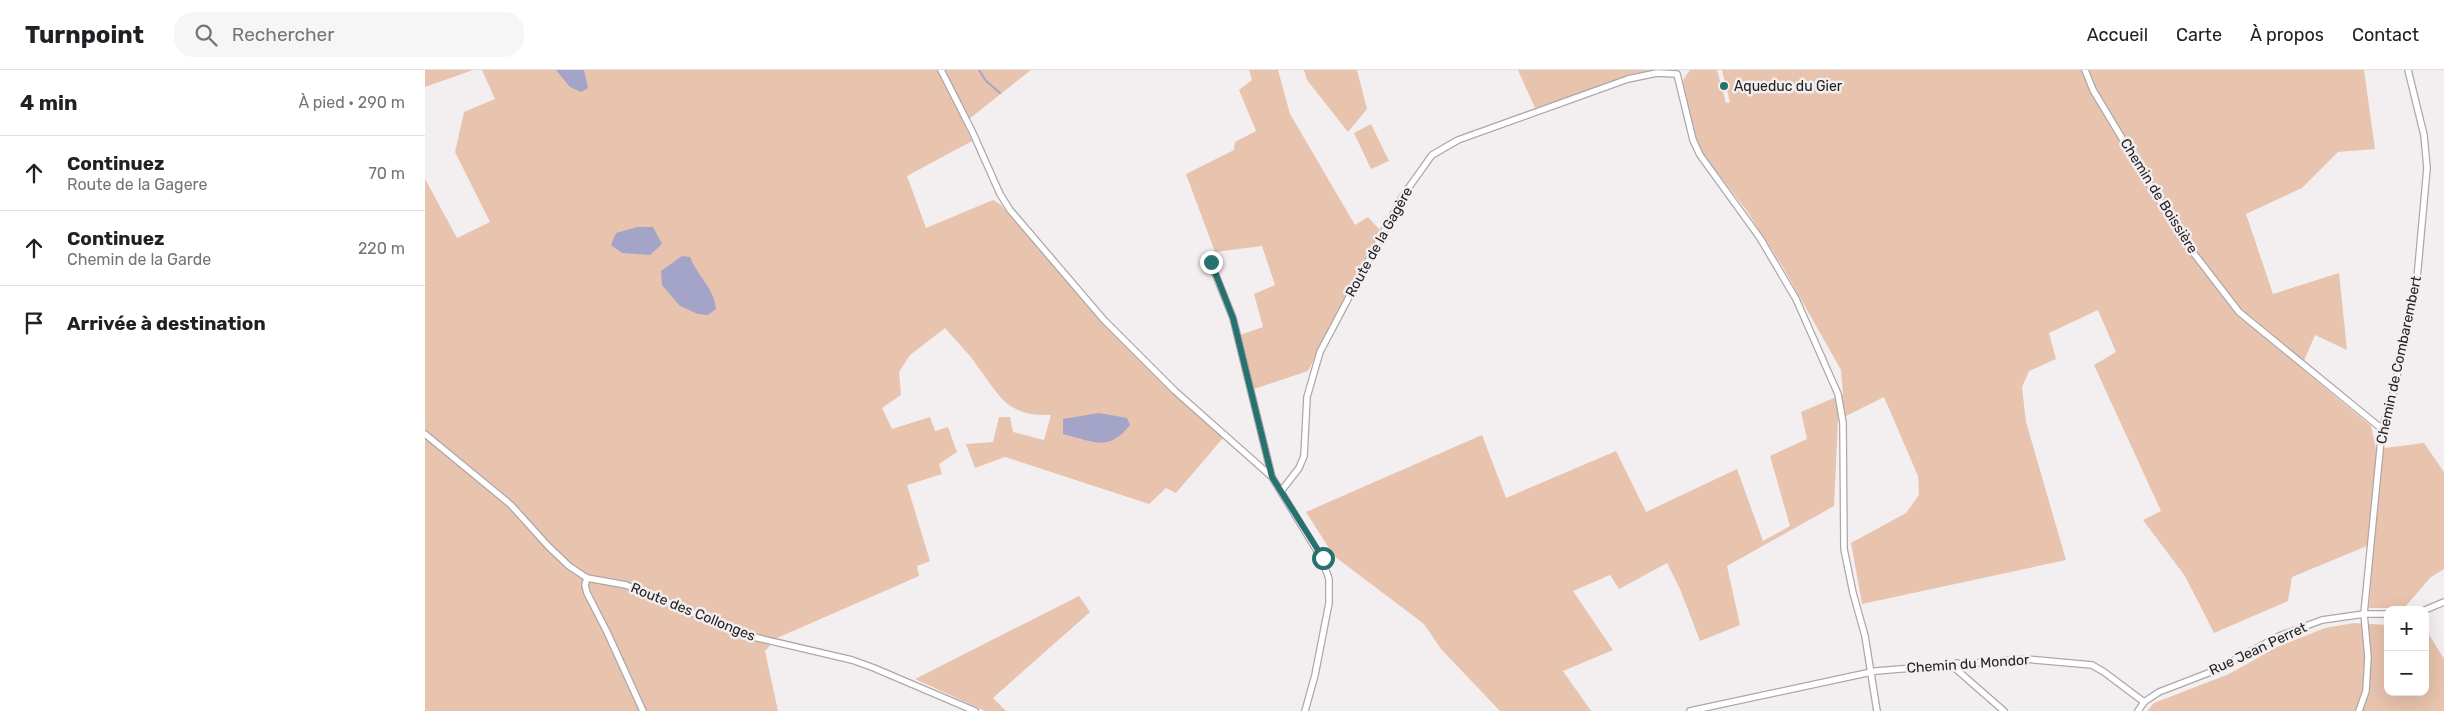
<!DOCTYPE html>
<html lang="fr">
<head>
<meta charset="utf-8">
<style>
  :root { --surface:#fff; --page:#f6f6f6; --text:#202124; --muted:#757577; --line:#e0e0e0 }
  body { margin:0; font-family:Rubik,sans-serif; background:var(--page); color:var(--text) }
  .controls { position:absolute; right:15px; bottom:15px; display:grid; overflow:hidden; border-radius:10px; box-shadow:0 5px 20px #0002 }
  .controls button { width:45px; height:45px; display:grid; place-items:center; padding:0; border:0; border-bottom:1px solid var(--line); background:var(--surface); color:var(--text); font:25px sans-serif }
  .stop { position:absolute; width:15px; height:15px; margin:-11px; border:4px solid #27716f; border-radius:50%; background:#fff }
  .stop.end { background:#27716f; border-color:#fff; box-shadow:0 1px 5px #0008 }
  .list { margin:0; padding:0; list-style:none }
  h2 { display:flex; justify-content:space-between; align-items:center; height:65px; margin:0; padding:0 20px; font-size:21px }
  h2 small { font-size:16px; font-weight:400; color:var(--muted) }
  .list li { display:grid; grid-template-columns:32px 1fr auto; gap:15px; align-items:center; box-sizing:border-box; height:75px; padding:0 20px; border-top:1px solid var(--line) }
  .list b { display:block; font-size:19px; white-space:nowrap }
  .list p { margin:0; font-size:16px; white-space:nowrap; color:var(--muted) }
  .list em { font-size:16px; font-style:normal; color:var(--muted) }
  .icon { flex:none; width:28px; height:28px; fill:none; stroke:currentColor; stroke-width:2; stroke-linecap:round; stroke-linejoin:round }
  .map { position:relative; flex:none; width:2019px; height:641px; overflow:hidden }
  header { display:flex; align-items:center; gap:30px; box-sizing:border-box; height:70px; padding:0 25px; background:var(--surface); border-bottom:1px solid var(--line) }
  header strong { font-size:24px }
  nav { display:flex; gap:28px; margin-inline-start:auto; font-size:18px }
  .search { width:350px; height:45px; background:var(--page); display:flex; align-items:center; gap:12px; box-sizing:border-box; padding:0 18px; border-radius:20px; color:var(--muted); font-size:19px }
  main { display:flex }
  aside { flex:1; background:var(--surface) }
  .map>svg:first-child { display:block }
  .green { fill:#e8c3ae }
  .water { fill:#a4a3c8 }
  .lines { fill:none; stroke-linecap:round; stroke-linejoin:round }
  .stream { stroke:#a4a3c8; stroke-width:2 }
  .street-casing { stroke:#aca7a9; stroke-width:8 }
  .street { stroke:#fff; stroke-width:5.5 }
  .route { stroke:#27716f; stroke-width:6 }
  .poi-dot { fill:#27716f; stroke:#f3eef0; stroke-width:2 }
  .labels { text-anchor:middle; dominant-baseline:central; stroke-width:5; stroke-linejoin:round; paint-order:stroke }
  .poi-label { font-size:14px; fill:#242223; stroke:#f3eef0; text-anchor:start }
  .street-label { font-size:14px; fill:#242223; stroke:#f3eef0 }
</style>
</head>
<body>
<header>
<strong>Turnpoint</strong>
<div class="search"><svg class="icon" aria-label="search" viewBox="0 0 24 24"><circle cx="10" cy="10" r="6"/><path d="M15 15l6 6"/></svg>Rechercher</div>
<nav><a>Accueil</a><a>Carte</a><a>À propos</a><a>Contact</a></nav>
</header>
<main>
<aside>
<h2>4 min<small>À pied · 290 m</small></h2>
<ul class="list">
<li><svg class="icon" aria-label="ahead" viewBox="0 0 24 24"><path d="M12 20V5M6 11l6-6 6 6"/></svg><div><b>Continuez</b><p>Route de la Gagere</p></div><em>70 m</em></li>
<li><svg class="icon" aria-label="ahead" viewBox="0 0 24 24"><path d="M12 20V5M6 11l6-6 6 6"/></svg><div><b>Continuez</b><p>Chemin de la Garde</p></div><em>220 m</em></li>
<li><svg class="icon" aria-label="arrive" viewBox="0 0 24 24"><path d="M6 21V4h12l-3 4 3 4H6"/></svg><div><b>Arrivée à destination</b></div></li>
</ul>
</aside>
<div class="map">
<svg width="2019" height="641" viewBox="0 0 2019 641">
  <rect width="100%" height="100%" fill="#f3eef0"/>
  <!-- green -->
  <g class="green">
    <polygon points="0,0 48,0 0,17"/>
    <path d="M57,0H606L539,53L547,71L482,106L501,158L568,130L575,134L677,252L746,322L798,368L751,423L741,418L724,434L580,387L550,398L541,374L568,372L574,347H585L588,362L619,370L626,345C582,346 576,328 553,297C544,283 531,271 520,258L485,285L474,302L476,325L457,338L467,359L505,347L510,361L523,357L532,382L514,394L517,404L482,415L505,491L492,496L494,506L352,568L340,581L353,641H0V109L32,168L65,152L30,82L39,42L70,29Z"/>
    <polygon points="824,0 853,0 865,44 930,155 943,147 955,160 883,301 829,319 815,265 838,257 829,224 850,215 837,176 790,182 761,104 809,80 810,72 831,61 814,20 827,10"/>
    <polygon points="879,0 932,0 942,39 923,62 882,10"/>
    <polygon points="1093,0 1237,0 1204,6 1110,38"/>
    <polygon points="1265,0 1292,0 1301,33 1305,32 1297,0 1939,0 1950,79 1913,82 1877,118 1821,144 1848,224 1914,203 1922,280 1890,265 1876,298 1946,356 1951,379 1999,373 2019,402 2019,499 2006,507 1979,538 1944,538 1949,473 1867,507 1863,531 1789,563 1760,506 1718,450 1736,441 1669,295 1691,282 1673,240 1624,263 1631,289 1604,301 1597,317 1601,352 1641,490 1437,534 1426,473 1481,443 1494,425 1493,406 1459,327 1413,350 1409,436 1302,496 1315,555 1275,571 1255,519 1242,493 1194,519 1185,505 1148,521 1188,580 1138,601 1166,641 1075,641 1016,579 999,554 909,486 881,442 1057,365 1081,428 1191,381 1221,442 1312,399 1338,471 1365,456 1345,386 1382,369 1376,342 1418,324 1416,300 1356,194 1322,141 1277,83 1266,57 1258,10"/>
    <polygon points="946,54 964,91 946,99 929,63"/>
    <polygon points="654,526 665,542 568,628 581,641 560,641 490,609"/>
    <polygon points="1929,553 1963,555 1963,622 2000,622 2000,558 2019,589 2019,641 1722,641 1729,633 1804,604 1852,577 1900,558"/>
  </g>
  <!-- water -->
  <g class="water">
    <polygon points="131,0 159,0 163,18 156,22 145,17"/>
    <polygon points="212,157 228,157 237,174 225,185 197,183 186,175 191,163"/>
    <path d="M257,186L265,187C273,207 289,218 291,239L283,245L273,244L255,236L237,215L236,201Z"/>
    <path d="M674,343L702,348L705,355C683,383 668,371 638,364V349Z"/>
  </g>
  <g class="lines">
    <!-- stream -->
    <polyline class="stream" points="554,0 561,11 575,23"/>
    <!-- street casing -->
    <g class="street-casing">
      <g id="street">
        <polyline points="516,0 547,61 575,124 585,140 679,250 750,321 847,407 897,489 904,509 904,533 890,605 880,641"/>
        <polyline points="1660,0 1668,20 1757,168 1814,242 1957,359"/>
        <polyline points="786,193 808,248 847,407"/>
        <polyline points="0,364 86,435 123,476 144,496 162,508 201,515 320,565 427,590 449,598 550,641"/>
        <polyline points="857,420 874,398 879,386 882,327 895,282 977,127 1007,85 1033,70 1203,9 1232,3 1252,4 1268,70 1275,85 1335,168 1371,229 1413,324 1418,353 1419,479 1428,523 1440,566 1452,641"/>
        <polyline points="162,508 160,515 162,523 182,562 218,641"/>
        <polyline points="2000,540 2019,532"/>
        <polyline points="1532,593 1532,600 1579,641"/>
        <polyline points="1265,641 1451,601 1600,589 1667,595 1679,602 1719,632"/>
        <polyline points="1713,641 1719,632 1734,622 1791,600 1854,566 1897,550 1939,544 1963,544"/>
        <polyline points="1934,641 1941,621 1943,587 1939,544 1957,359 1970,318 1978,269 1991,220 2002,98 1999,65 1983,0"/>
      </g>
    </g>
    <!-- street -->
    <use href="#street" class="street"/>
  </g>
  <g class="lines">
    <!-- route -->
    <polyline class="route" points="786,192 808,248 847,407 898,488"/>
  </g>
  <!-- markers -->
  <circle class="poi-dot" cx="1299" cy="16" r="5"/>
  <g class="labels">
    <!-- poi labels -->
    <g class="poi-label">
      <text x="1309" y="16">Aqueduc du Gier</text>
    </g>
    <!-- street labels -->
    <g class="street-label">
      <text transform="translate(1734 126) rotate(58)">Chemin de Boissière</text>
      <text transform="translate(954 172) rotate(-61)">Route de la Gagère</text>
      <text transform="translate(1974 290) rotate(-78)">Chemin de Combarembert</text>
      <text transform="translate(268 542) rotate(22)">Route des Collonges</text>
      <text transform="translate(1833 579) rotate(-25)">Rue Jean Perret</text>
      <text transform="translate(1543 594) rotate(-4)">Chemin du Mondor</text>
    </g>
  </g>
</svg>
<div class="controls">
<button>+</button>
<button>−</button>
</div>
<div class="stop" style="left:898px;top:488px"></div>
<div class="stop end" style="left:786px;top:192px"></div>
</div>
</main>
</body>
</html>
